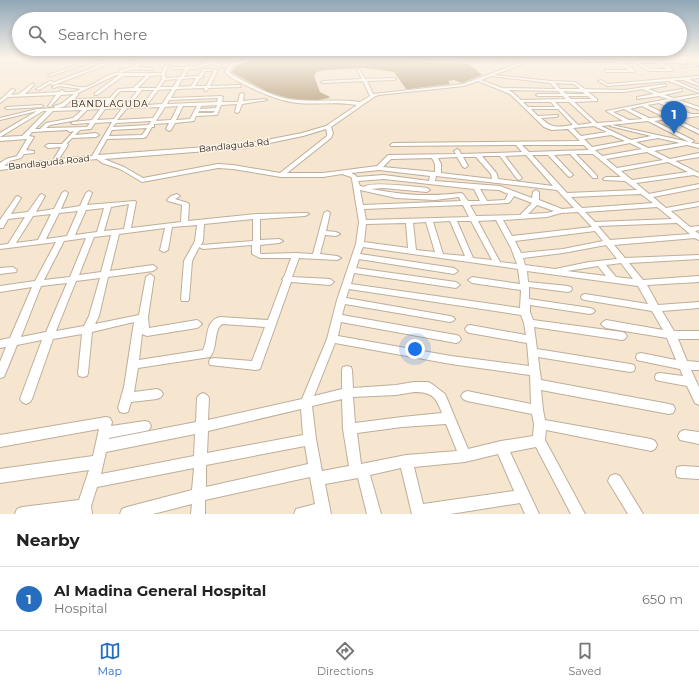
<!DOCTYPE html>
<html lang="en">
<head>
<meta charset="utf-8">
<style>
  :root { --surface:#fff; --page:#f2f2f2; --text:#222; --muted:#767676; --line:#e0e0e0; --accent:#266dbe }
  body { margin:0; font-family:Montserrat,sans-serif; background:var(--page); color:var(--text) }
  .you { position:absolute; left:415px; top:349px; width:14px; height:14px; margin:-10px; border:3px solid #fff; border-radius:50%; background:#1a73e8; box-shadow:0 0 0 6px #1a73e833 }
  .badge { display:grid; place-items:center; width:26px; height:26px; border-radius:50%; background:var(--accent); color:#fff; font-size:13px; font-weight:700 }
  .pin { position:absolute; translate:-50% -33px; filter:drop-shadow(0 1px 2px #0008) }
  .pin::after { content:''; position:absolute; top:21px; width:14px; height:12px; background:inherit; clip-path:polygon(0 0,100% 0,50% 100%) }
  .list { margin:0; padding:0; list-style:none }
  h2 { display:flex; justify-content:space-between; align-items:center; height:52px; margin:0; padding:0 16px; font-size:17px }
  h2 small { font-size:13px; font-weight:400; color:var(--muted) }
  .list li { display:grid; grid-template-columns:26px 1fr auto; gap:12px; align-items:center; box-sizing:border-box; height:64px; padding:0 16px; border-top:1px solid var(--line) }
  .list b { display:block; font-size:15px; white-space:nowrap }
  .list p { margin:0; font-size:13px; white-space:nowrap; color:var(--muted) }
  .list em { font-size:13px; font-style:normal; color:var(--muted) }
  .icon { flex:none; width:22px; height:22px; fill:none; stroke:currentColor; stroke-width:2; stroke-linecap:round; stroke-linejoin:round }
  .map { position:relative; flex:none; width:699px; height:514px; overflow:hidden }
  .search { position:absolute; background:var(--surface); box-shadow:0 2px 6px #0003; left:12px; right:12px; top:12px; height:44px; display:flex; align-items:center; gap:10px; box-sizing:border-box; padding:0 14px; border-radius:22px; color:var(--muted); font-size:15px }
  .sheet { height:116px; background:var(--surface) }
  nav { display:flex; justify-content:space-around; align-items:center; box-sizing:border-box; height:56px; border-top:1px solid var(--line); background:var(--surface); font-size:11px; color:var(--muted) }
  nav a { display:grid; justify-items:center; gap:2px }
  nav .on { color:var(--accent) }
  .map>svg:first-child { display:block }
  .water { fill:#ac916c }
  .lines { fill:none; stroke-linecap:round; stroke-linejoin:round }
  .minor-casing { stroke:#beae9a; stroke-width:2 }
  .minor { fill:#fff; fill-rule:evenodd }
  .labels { text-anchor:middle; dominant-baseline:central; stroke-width:3; stroke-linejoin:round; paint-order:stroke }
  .far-neighbourhood-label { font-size:9px; letter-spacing:1px; fill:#1e1811; stroke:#fef4e7 }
  .far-street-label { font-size:9px; fill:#1e1811; stroke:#fef4e7 }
</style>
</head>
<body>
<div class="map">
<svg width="699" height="514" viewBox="0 0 699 514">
  <rect width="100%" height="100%" fill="#f6e6d0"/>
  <!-- water -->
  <polygon class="water" points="264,58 399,58 410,61 469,64 482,75 462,83 454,80 448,81 450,84 408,89 406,89 394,72 388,71 363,68 324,70 317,72 314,76 320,92 330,97 329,98 313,101 288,98 268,92 233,73 232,71 239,63"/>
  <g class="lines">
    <!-- minor casing -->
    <g class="minor-casing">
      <g id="minor">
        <polygon points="97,58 103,58 51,76 48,75"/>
        <polygon points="118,58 138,62 136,63 116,61 54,85 52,85 51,83 39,90 36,89 50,81 52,81 52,83"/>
        <path d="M147,58H152L137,67L152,68L153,70L133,69L120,73H162L164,66L166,65L168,66L165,74L166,78L180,77L185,69H173L172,67H187L189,65L190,67H195L208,62L177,58C188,58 198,59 209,60C219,61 232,56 243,59L212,62L229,67L232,63L245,60L242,58H260L234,65L229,71L231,74C252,85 273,98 297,100C318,102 339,99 360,102L370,96L363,81L323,83L321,82L323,81L362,79L357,70L359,69L365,79L394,78L396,79L394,80L367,81L373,94L463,84L533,58H538L494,75L551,81L575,82L585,89L624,90L665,84L666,86L648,89L659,93L682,89V91L664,95L674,98L699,94V96L679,100L699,107V110L673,101L664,102L691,114H699V116L675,119L699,130V134L669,119L654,121L693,140L694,141L691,143L699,144V148L687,145L654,151L670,159L699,153V157L675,161L699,173V177L694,175L636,183L649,194L699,184V188L653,197L666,208L699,202V206L671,211L690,227L699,226V230L695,231L699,234V240L695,238L614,245L625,258L699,255V259L629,263L643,280L699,276V282L647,285L658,305L699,302V308L662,311L674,331H699V339H678L687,361L699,362V370H691L699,387V405L695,403L687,386L660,381L656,380L655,377L656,374L660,373L683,376L680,369L641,361L637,360L636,357L637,354L641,353L676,360L667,338L606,328L603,326L601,324L603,322L606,320L663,330L652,311L585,300L582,299L581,297L582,295L585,294L648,304L638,286L527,271L528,282L568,286L571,287L572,289L571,291L568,292L529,287V299L590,308L593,309L595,311L593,313L590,314L530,305V312L533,320L622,332L625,333L627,336L625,339L622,340L534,327L537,349L630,364L634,365L635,368L634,371L630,372L538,357L541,380L669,404L673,405L675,409L673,413L669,414L541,390L543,410L545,420L651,439L655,441L657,445L655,449L651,451L546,430L545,440L585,514H571L536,447L510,452L539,514H525L520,503L450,514H412L401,468L370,475L381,514H367L358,478L325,484L331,514H294L296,509L315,504L310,477L205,500V514H191L192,504L153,514H120L122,509L127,507L192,490L194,468L97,487L91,506L92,514H15L17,509L22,507L79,500L89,470L0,483V469L93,456L99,429L0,447V435L106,417L110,418L112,422L111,426L145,421L149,422L151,426L149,430L145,431L109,438V439L196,422L197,398L199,395L203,393L207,395L209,398L208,420L302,399L327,339L337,300L356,244L359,222L352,179L351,177L342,174L323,177H281L233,169L218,168L142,182L120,169L102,163L97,159L55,163L0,170V163L6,159L17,156L27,139L0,141V137L22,136L47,111H43L0,137V133L37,111L0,120V118L37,109L55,108L54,106L61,104L74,94L61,95L50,107L48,106L56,95L8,97L0,103V100L12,89L15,90L11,95L19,94L33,83L34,85L25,94L59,92L62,90L64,91L63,92H74L81,89L59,86L54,88L52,87C63,80 74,89 85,87C98,84 107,72 120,73L119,71L132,67ZM210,64L228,68L225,71C229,78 238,81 245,85C262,93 279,101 298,103C317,105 337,101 357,105L326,126L302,133L246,144L98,155L107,139L144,138L146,137L152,127H154V124L169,123L166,129L169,131L171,130L175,123L194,121L196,116L217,115L221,105L237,104L235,112L237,113L239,112L242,104L267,100L265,99L243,101L244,94L242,93L240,94L238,102H222L223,97L221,96L171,98L176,89L205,88L204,90L206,91L209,88L241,87L240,85L210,86L218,70L204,69L198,76L184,77L189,69H195ZM205,71H214L206,86H195L200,78L204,77L202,76ZM116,75H119L95,93V95H97L123,76H146L133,88L118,89L110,98L74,99L78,95V93ZM161,75L162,79L156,88H138L150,76ZM491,76L550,83L556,89L502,88L481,80ZM196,78L191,86L178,87L182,79ZM178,79L173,87H160L165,80ZM478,81L510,94L544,127L551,130L568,129L580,141L393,143L390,145L391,146L516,145L522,152L461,154L459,150L457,149L454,151L456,154L389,155L387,156L377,166L323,173H287L331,138L333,133L331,127L374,97L378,95L464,86ZM555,83L574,84L580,89H560ZM172,89L162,104L147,105L158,90ZM643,89L654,94L637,97V99L659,96L668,99L606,111L623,121L597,123L574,102L597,101V99L588,92H624ZM142,90H154L142,105H130ZM508,90L558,91L561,94H538L536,95L538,96H563L566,99L521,100L512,92ZM120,91H137L125,106H107ZM563,91L583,92L585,94H566ZM568,96H588L591,99H571ZM218,98L217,102L167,104L169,100ZM107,100L102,106L58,108L65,106L70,101ZM523,102H551L555,107H528ZM555,102H569L592,123L578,125ZM659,103L685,115L670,116L647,105ZM217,105L216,108L200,109L201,106ZM178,106L171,120L156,121L165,107ZM183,106H197L190,119L176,120ZM642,106L664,117L649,118L630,109ZM160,107L153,118L117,120L127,108ZM122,108L114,119L97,120L105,109ZM100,109L92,120L73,122L71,123L73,124L90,123L87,127L46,128L50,125L77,120L87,110ZM531,109H558L573,125C558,127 552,129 541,118L556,117L558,116V115L538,116ZM624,109L643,119L629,120L613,112ZM82,110L73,118L46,123L40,129H35L53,111ZM199,111H215L213,113H198ZM151,121L149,125L113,127L116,123ZM648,121L689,142L612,125L610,126L651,136L631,140L601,126ZM112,122L92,156L59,159L68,145L67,143L72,138L96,137L99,135L96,133L75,135L80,130L91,129L95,123ZM594,126L607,132L581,136L573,128ZM147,128L142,135L109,136L112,130ZM326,129L327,133V136L280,173L233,165L218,164L143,178L124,167L104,159L246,148L303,136ZM67,130L70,132L74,131L62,144H48L45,146L48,148L61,147L53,160L4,166L10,161L21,158L24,154L34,153V151L26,150L34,137L29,136L32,132ZM611,135L625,141L592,147L584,139ZM658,138L680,143L648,148L636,142ZM630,143L642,149L602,156L595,150ZM522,145H584L589,150L529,152ZM647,152L663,160L617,168L606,159ZM570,154L593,178H597V176L576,154H593L621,177H606L603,179L604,180L625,181L637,190L567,193L532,155H548L568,176L570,177L573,175L572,174L554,155ZM526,155L553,186L498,179L497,174L482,156H500L517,179L519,180L522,178L505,156ZM457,157L463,167L465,168L468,166L463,157H476L491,174L492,179L441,173V164L438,158ZM432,158L435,164V172L383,167L391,159ZM668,162L688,172L632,180L621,171ZM379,170L430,176L429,181L384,175L357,177L355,175L351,173ZM436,176L557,190L574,208L562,209L539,200V192L536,190L533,192L532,198L500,186L435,181ZM384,179L474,189L480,201H468L463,194L461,193C428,197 403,195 371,189L383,188L427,192L430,190L427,188C416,187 370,181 364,187L360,186L358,181ZM480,189L499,190L508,194L505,200L487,201ZM360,190L396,198L435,200L459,197L461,201L363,205ZM641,194L653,203L582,208L571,197ZM514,196L532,203L520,215L476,216L470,205L508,203L510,202ZM463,205L469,217L366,220L364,209ZM537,205L554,211L547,213L528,214ZM657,207L672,219L595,222L585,212ZM578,212L592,227L512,236L503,220L547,217L561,213ZM496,220L511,248L517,264L500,262L478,221ZM450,221L465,256L443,254L433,222ZM457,221H471L492,260L473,258ZM426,222L435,252L416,250L413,223ZM406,223L408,248L364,242L366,224ZM677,223L690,234L610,240L598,226ZM595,231L603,241L563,249L521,253L515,241ZM606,245L617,259L589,262L555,269L525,265L523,258L563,253ZM363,247L518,269L520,284L472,277L468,280L472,283L521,290L520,308L351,284L354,273L456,288L460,285L456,282L356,268L359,259L454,274L458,271L454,268L360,254ZM621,263L633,279L616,277L606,265ZM598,266L606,276L567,271ZM349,289L521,315L524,323L526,335L470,325L467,326L465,329L467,332L470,333L527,343L529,366L451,356L338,336L341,322L456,343L459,342L461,339L459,336L456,335L342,315L345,304L450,322L453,321L455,319L453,317L450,316L346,298ZM335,343L451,364L530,375L531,404L467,391L463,393L461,396L463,399L467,401L532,414L534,424L533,436L501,441L468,449L445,394L432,384L428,382H414L396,385L353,388L352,370L351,367L347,366L343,367L342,370V389L314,396ZM414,392C432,392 436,397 442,413L402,417L355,423L353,397L396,395ZM342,399L343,429L349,466L322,471L316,439L312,406ZM301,409L303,435L207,453L208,431ZM446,424L457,451L406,455L361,464L357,433L402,427ZM195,434L194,456L101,474L106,452ZM305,446L308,464L206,487V465ZM498,454L514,491L423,504L414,467L465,462Z"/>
        <polygon points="411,58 474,60 475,58 479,58 479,60 475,62"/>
        <polygon points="489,58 494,58 500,62 497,63"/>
        <polygon points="503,58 508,58 513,61 510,62"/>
        <path d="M579,58H583L584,60L681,61V59L690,58L699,59L683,61H688L687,63H662L673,69L672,71H649L636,63L622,62L634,70V72H606L605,70H629L617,62H583ZM640,63H657L667,69H650Z"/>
        <polygon points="697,64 698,66 682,67 680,66"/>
        <polygon points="699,76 699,78 689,79 699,84 699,86 683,80 674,80 699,91 699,93 669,81 608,86 598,81 601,80 608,84"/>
        <polygon points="41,105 43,106 43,107 7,109 5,108 7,107"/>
        <path d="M65,191L68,193L61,209L80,206L86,193L89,191L92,193L87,205L135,201L136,202L131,228L181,222L182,205L168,201L167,200L171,196L177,194L180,196L175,199L188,203L189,204L188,221L257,214L307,213L309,214L305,216L260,219V240L279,239L283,241L279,243L260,245V253L261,254L296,253L313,254L324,213L327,211L329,212L330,213L326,231L336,232L340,234L336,236L325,235L320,254L337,256L341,258L337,260L299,258L292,277L330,279L334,282L330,285L291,282L260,369L256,370L210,365L209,362L210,359L214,358L252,361L265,327L222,324C213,331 218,348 210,357L138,368L134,392L157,389L161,391L163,394L161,397L157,399L131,402L128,412L124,413L120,412L118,408L124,387L134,322L92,332L88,373L87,376L83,377L79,376L78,373L82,334L53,339L32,399L30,402L26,404L22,402L20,399L42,340L17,345L4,377L0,378V362L6,347L0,348V340L10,338L32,287L0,292V286L35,281L56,242L0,249V245L8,244L25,217L8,219L3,228H0V220L16,197L18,196L21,198L11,214L28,212L40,195L42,194L45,196L36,212L54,209L62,193ZM129,204L124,229L104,231L111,207ZM104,208L97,232L75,235L86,210ZM78,211L67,236L46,239L59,213ZM51,214L38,240L16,243L33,216ZM253,219V241L201,245L203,241L204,224ZM197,225L195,241L184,261L181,299L182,301H188L189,299L192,261L199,247L203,249L252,245V254L260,258H291L284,277L282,279L283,280L268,320L220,317C204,321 209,339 203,350L139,360L142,334L147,336L197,328L200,326L202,324L200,322L197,320L149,328L148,317L154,277L150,274L146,277L139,315L95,324L99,316L108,277L153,271L157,268L153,265L110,271L119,234L165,228L160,250L164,252L168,250L172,227ZM111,235L101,272L79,275L94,237ZM86,238L70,277L44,280L64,241ZM100,278L89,316L84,326L56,331L76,281ZM67,283L46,332L21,337L41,286Z"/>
        <polygon points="13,267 17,270 16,272 0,274 0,268"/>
        <polygon points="684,430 699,432 699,444 680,440 678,436 680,432"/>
        <polygon points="682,466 699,467 699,479 682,478 677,477 676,472 677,467"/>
        <polygon points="615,474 620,476 643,514 628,514 608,481 610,476"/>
      </g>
    </g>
    <!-- minor -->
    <use href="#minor" class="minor"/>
  </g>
  <!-- sky -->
  <linearGradient id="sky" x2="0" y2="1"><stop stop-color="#90a6b6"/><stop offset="0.45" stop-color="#fbf4ea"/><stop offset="1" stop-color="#fbf4ea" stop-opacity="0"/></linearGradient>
  <rect width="699" height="130" fill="url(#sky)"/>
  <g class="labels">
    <!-- far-neighbourhood labels -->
    <g class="far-neighbourhood-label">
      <text x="110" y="103">BANDLAGUDA</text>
    </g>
    <!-- far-street labels -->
    <g class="far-street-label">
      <text transform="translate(234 145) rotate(-6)">Bandlaguda Rd</text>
      <text transform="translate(49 162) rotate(-6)">Bandlaguda Road</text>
    </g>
  </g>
</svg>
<div class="you"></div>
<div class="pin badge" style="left:674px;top:134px">1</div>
<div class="search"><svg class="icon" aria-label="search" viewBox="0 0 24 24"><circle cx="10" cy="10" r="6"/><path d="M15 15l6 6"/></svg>Search here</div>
</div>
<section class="sheet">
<h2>Nearby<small></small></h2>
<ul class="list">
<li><span class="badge">1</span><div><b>Al Madina General Hospital</b><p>Hospital</p></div><em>650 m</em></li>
</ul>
</section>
<nav>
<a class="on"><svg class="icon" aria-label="map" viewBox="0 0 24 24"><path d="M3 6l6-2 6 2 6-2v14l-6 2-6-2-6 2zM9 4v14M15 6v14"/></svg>Map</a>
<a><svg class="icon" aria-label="directions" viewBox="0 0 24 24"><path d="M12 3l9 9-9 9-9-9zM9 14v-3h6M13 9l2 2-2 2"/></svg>Directions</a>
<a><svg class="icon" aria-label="saved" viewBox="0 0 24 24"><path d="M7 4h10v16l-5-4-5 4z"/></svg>Saved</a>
</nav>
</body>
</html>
